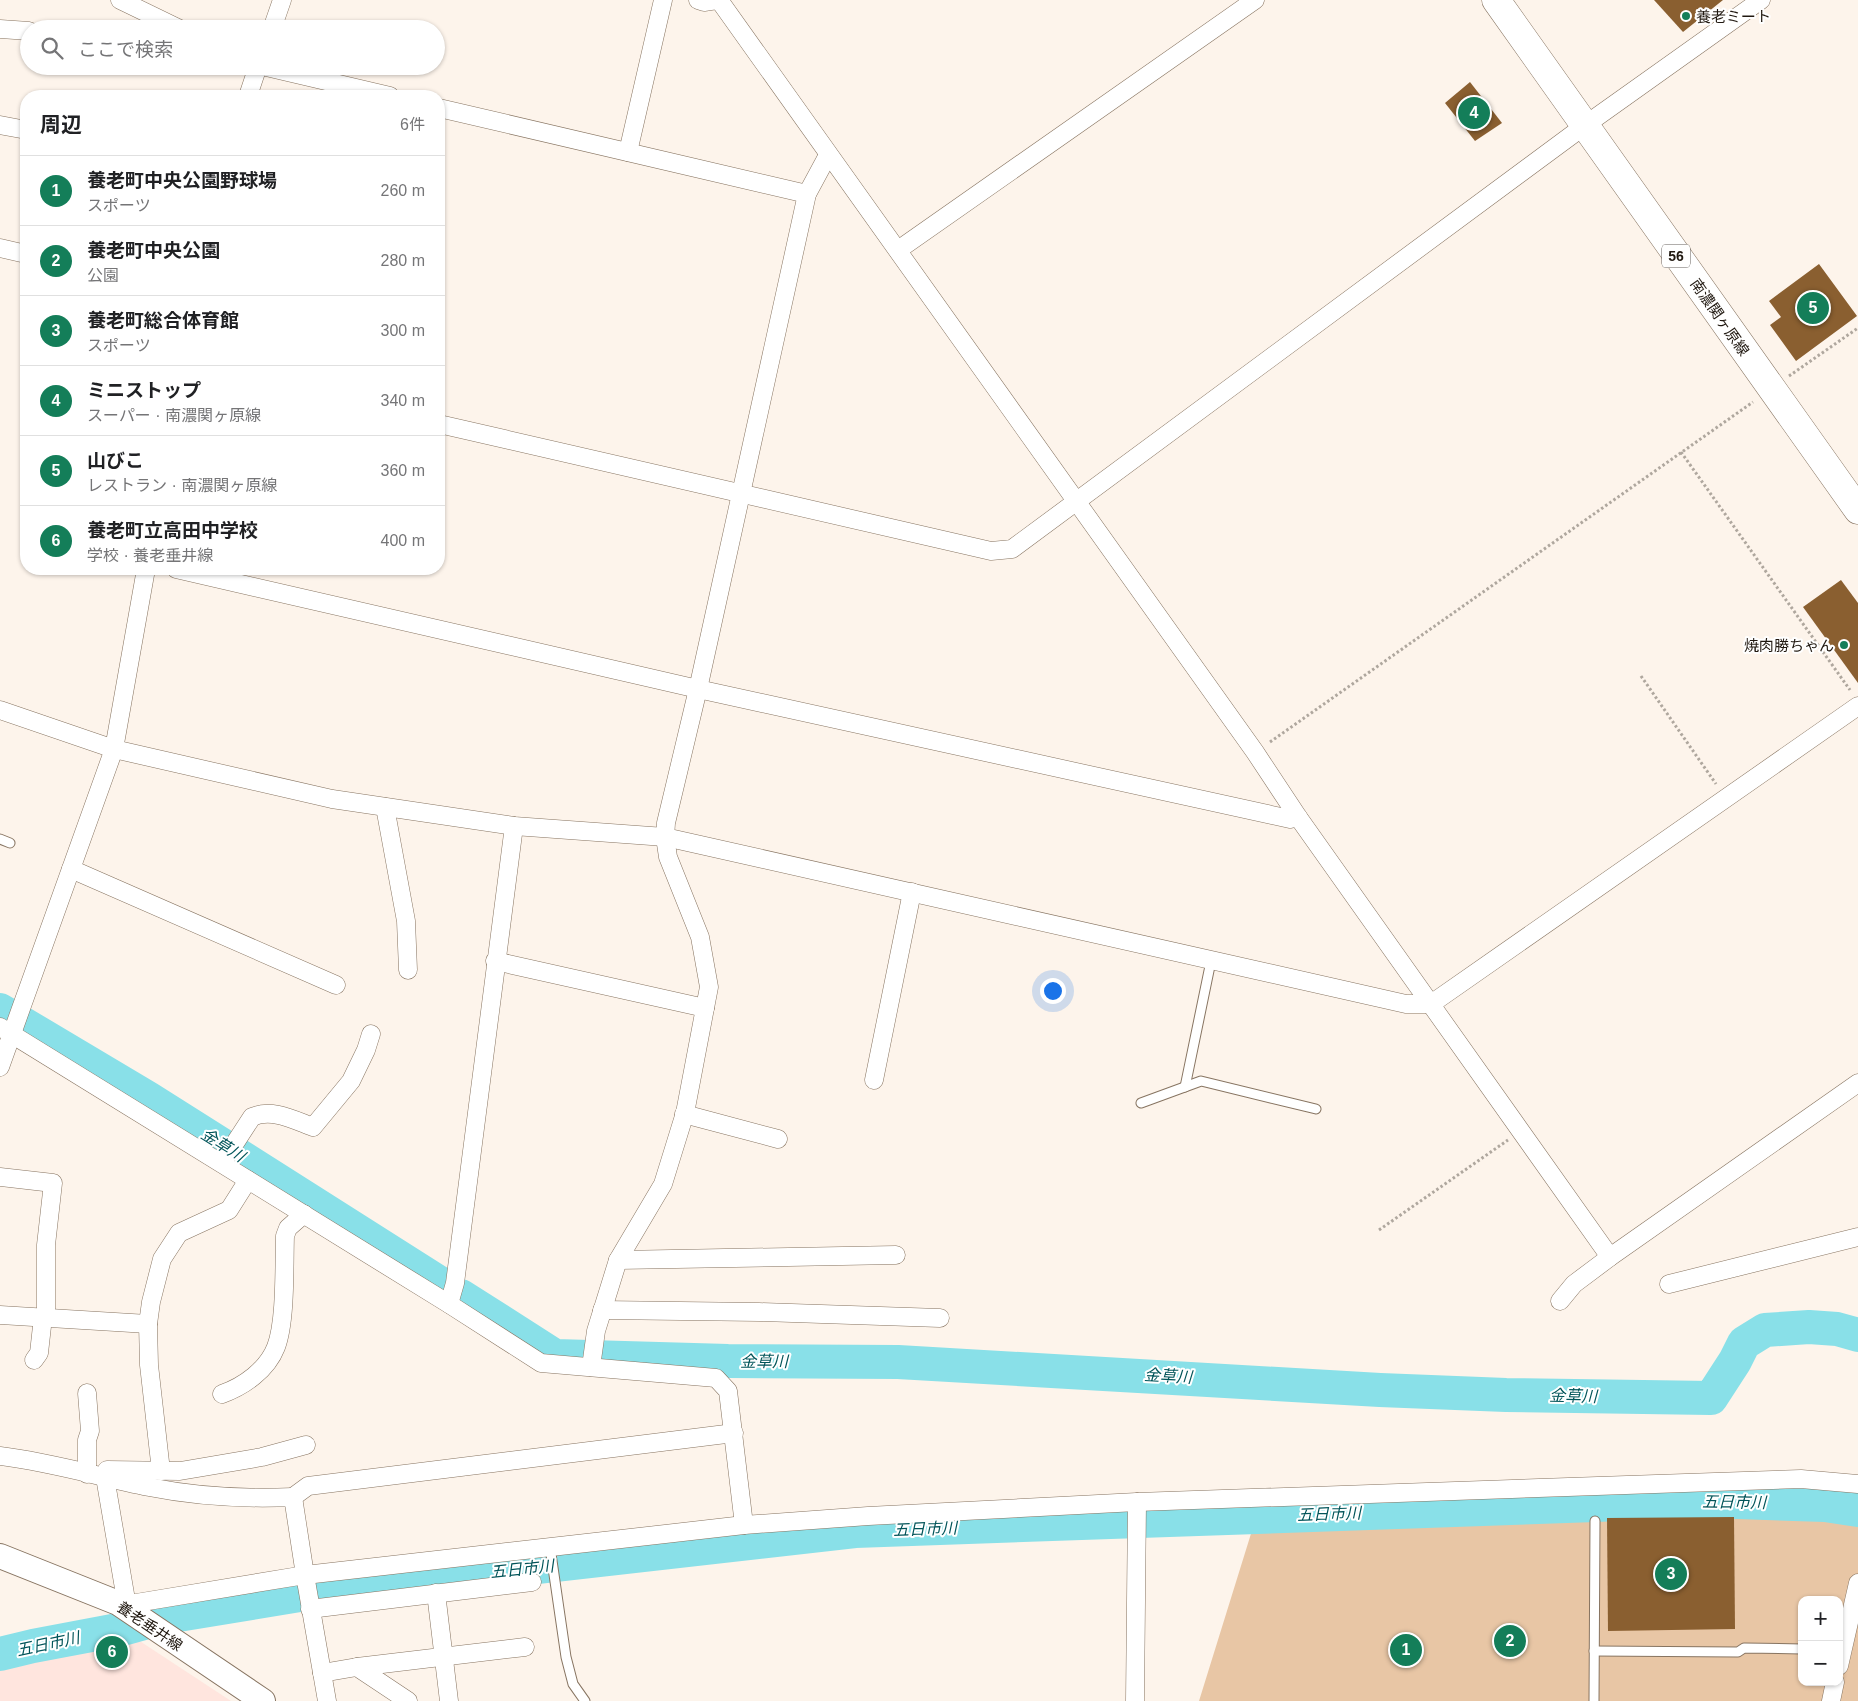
<!DOCTYPE html>
<html lang="ja">
<head>
<meta charset="utf-8">
<style>
  :root { --surface:#fff; --page:#f2f2f2; --text:#202124; --muted:#757577; --line:#e0e0e0; --accent:#147e59 }
  body { margin:0; font-family:Helvetica,"Noto Sans JP",sans-serif; background:var(--page); color:var(--text) }
  .controls { position:absolute; right:15px; bottom:15px; display:grid; overflow:hidden; border-radius:10px; box-shadow:0 1px 4px #0004 }
  .controls button { width:45px; height:45px; display:grid; place-items:center; padding:0; border:0; border-bottom:1px solid var(--line); background:var(--surface); color:var(--text); font:25px sans-serif }
  .you { position:absolute; left:1052px; top:990px; width:18px; height:18px; margin:-12px; border:4px solid #fff; border-radius:50%; background:#1a73e8; box-shadow:0 0 0 8px #1a73e833 }
  .badge { display:grid; place-items:center; width:32px; height:32px; border-radius:50%; background:var(--accent); color:#fff; font-size:16px; font-weight:700 }
  .pin { position:absolute; translate:-50% -50%; border:2px solid #fff; box-shadow:0 1px 5px #0006 }
  .list { margin:0; padding:0; list-style:none }
  h2 { display:flex; justify-content:space-between; align-items:center; height:65px; margin:0; padding:0 20px; font-size:21px }
  h2 small { font-size:16px; font-weight:400; color:var(--muted) }
  .list li { display:grid; grid-template-columns:32px 1fr auto; gap:15px; align-items:center; box-sizing:border-box; height:70px; padding:0 20px; border-top:1px solid var(--line) }
  .list b { display:block; font-size:19px; white-space:nowrap }
  .list p { margin:0; font-size:16px; white-space:nowrap; color:var(--muted) }
  .list em { font-size:16px; font-style:normal; color:var(--muted) }
  .icon { flex:none; width:28px; height:28px; fill:none; stroke:currentColor; stroke-width:2; stroke-linecap:round; stroke-linejoin:round }
  .map { position:relative; flex:none; width:1858px; height:1701px; overflow:hidden }
  .search { position:absolute; background:var(--surface); box-shadow:0 1px 4px #0004; left:20px; top:20px; width:425px; height:55px; display:flex; align-items:center; gap:12px; box-sizing:border-box; padding:0 18px; border-radius:28px; color:var(--muted); font-size:19px }
  .panel { position:absolute; background:var(--surface); box-shadow:0 1px 4px #0004; left:20px; top:90px; width:425px; height:485px; border-radius:20px }
  .map>svg:first-child { display:block }
  .education { fill:#ffe5de }
  .green { fill:#e8c6a5; fill-rule:evenodd }
  .lines { fill:none; stroke-linecap:round; stroke-linejoin:round }
  .river { stroke:#89e0e8; stroke-width:34 }
  .building { fill:#8a5f30 }
  .service-casing { stroke:#877461; stroke-width:11 }
  .minor-casing { stroke:#877461; stroke-width:19 }
  .secondary-casing { stroke:#877461; stroke-width:26 }
  .primary-casing { stroke:#877461; stroke-width:29 }
  .path { stroke:#afa79e; stroke-width:3; stroke-dasharray:2.5 2.5; stroke-linecap:butt }
  .service { stroke:#fff; stroke-width:9 }
  .minor { stroke:#fff; stroke-width:18 }
  .secondary { stroke:#fff; stroke-width:24 }
  .primary { stroke:#fff; stroke-width:28 }
  .poi-dot { fill:#147e59; stroke:#fff; stroke-width:2 }
  .labels { text-anchor:middle; dominant-baseline:central; stroke-width:4; stroke-linejoin:round; paint-order:stroke }
  .shield { fill:#fff; stroke:#635d58; stroke-width:1 }
  .shield-label { font-size:14px; font-weight:bold; fill:#201810 }
  .poi-label { font-size:15px; fill:#201810; stroke:#fff; text-anchor:start }
  .street-label { font-size:15px; fill:#201810; stroke:#fff }
  .water-label { font-size:16px; font-style:italic; fill:#015459; stroke:#fff }
</style>
</head>
<body>
<div class="map">
<svg width="1858" height="1701" viewBox="0 0 1858 1701">
  <rect width="100%" height="100%" fill="#fdf4eb"/>
  <!-- education -->
  <polygon class="education" points="132,1636 231,1701 0,1701 0,1669"/>
  <!-- green -->
  <path class="green" d="M1742,1509L1858,1518V1701H1199L1254,1524ZM1802,1600H1839V1682H1802Z"/>
  <g class="lines">
    <!-- river -->
    <g class="river">
      <polyline points="0,1010 148,1098 443,1285"/>
      <polyline points="461,1296 555,1356 728,1361 898,1362 1380,1390 1506,1395 1711,1398 1735,1361 1744,1343 1765,1330 1809,1327 1837,1329 1858,1335"/>
      <polyline points="0,1654 33,1646 123,1629 166,1617 318,1592 855,1531 1710,1501 1825,1505 1858,1510"/>
    </g>
  </g>
  <!-- building -->
  <g class="building">
    <polygon points="1654,0 1723,0 1683,32"/>
    <polygon points="1470,82 1502,123 1475,141 1445,103"/>
    <polygon points="1819,264 1857,316 1796,361 1770,325 1781,317 1769,301"/>
    <polygon points="1841,580 1858,603 1858,683 1803,607"/>
    <polygon points="1734,1517 1735,1629 1608,1631 1607,1518"/>
  </g>
  <g class="lines">
    <!-- service casing -->
    <g class="service-casing">
      <g id="service">
        <polyline points="0,839 10,843"/>
        <polyline points="1185,1087 1211,961"/>
        <polyline points="1141,1103 1201,1081 1316,1109"/>
        <polyline points="550,1547 566,1657 573,1684 585,1701"/>
        <polyline points="1594,1651 1738,1652 1744,1648 1802,1649"/>
        <polyline points="1594,1701 1595,1521"/>
      </g>
    </g>
    <!-- minor casing -->
    <g class="minor-casing">
      <g id="minor">
        <polyline points="120,0 180,29"/>
        <polyline points="698,0 704,2 717,0"/>
        <polyline points="719,0 1255,752 1298,817 1610,1257"/>
        <polyline points="0,29 29,31"/>
        <polyline points="272,29 282,0"/>
        <polyline points="262,66 390,96"/>
        <polyline points="248,96 258,66"/>
        <polyline points="439,108 807,194"/>
        <polyline points="0,125 21,129"/>
        <polyline points="628,152 663,0"/>
        <polyline points="0,248 26,254"/>
        <polyline points="898,250 1255,0"/>
        <polyline points="439,424 991,551 1012,549 1584,126 1761,0"/>
        <polyline points="176,569 698,689 1290,819 1298,817"/>
        <polyline points="0,710 114,749 332,799 514,826 665,837 1406,1004 1431,1004 1858,706"/>
        <polyline points="385,807 406,921 408,970"/>
        <polyline points="71,869 336,985"/>
        <polyline points="495,961 705,1008"/>
        <polyline points="0,1027 449,1304 541,1363 716,1378 728,1391 744,1525"/>
        <polyline points="0,1067 114,749 146,569"/>
        <polyline points="874,1080 912,892"/>
        <polyline points="684,1114 778,1139"/>
        <path d="M222,1163L252,1117C272,1108 294,1120 313,1127L351,1081L366,1050L371,1034"/>
        <polyline points="0,1177 53,1183 46,1245 46,1317"/>
        <polyline points="618,1260 896,1255"/>
        <polyline points="1669,1284 1858,1237"/>
        <polyline points="1560,1301 1574,1284 1610,1257 1858,1083"/>
        <polyline points="449,1304 455,1283 514,826"/>
        <polyline points="602,1310 759,1312 940,1318"/>
        <polyline points="0,1315 148,1324"/>
        <polyline points="34,1360 39,1353 43,1317"/>
        <polyline points="591,1367 596,1331 618,1260 663,1184 685,1113 709,987 700,937 668,857 665,837 666,823 698,689 807,194 828,155"/>
        <polyline points="87,1393 90,1431 87,1440 87,1474"/>
        <path d="M222,1394C244,1386 267,1370 276,1347C286,1321 284,1266 285,1236L288,1228L304,1214"/>
        <path d="M0,1456C50,1462 100,1477 149,1487C194,1496 247,1499 293,1497L305,1575L327,1701"/>
        <polyline points="161,1471 149,1365 148,1324 151,1302 162,1259 179,1233 229,1210 248,1180"/>
        <polyline points="293,1497 308,1486 734,1433"/>
        <polyline points="436,1593 449,1701"/>
        <polyline points="118,1603 130,1604 305,1575 744,1525 868,1516 1137,1502 1801,1479 1858,1484"/>
        <polyline points="126,1603 125,1594 105,1477 107,1470 180,1471 262,1457 306,1445"/>
        <polyline points="310,1609 532,1582"/>
        <polyline points="1839,1666 1858,1583"/>
        <polyline points="357,1667 525,1647"/>
        <polyline points="322,1673 357,1667 408,1701"/>
        <polyline points="1135,1701 1137,1502"/>
        <polyline points="1831,1701 1835,1682"/>
      </g>
    </g>
    <!-- secondary casing -->
    <g class="secondary-casing">
      <polyline id="secondary" points="0,1556 118,1603 263,1701"/>
    </g>
    <!-- primary casing -->
    <g class="primary-casing">
      <polyline id="primary" points="1496,0 1858,510"/>
    </g>
    <!-- path -->
    <g class="path">
      <polyline points="1789,376 1858,328"/>
      <polyline points="1681,452 1850,690"/>
      <polyline points="1641,676 1716,784"/>
      <polyline points="1270,742 1753,402"/>
      <polyline points="1379,1230 1508,1140"/>
    </g>
    <!-- service -->
    <use href="#service" class="service"/>
    <!-- minor -->
    <use href="#minor" class="minor"/>
    <!-- secondary -->
    <use href="#secondary" class="secondary"/>
    <!-- primary -->
    <use href="#primary" class="primary"/>
  </g>
  <!-- markers -->
  <g class="poi-dot">
    <circle cx="1686" cy="16" r="5"/>
    <circle cx="1844" cy="645" r="5"/>
  </g>
  <g class="labels">
    <!-- shield labels -->
    <rect class="shield" x="1662" y="244.5" width="28" height="23" rx="4"/>
    <g class="shield-label">
      <text x="1676" y="256">56</text>
    </g>
    <!-- poi labels -->
    <g class="poi-label">
      <text x="1696" y="16">養老ミート</text>
      <text x="1834" y="645" text-anchor="end">焼肉勝ちゃん</text>
    </g>
    <!-- street labels -->
    <g class="street-label">
      <text transform="translate(1720 317) rotate(55)">南濃関ヶ原線</text>
      <text transform="translate(150 1626) rotate(34)">養老垂井線</text>
    </g>
    <!-- water labels -->
    <g class="water-label">
      <text transform="translate(223 1145) rotate(32)">金草川</text>
      <text x="764" y="1361">金草川</text>
      <text transform="translate(1168 1376) rotate(3)">金草川</text>
      <text transform="translate(1573 1396) rotate(1)">金草川</text>
      <text transform="translate(1734 1502) rotate(1)">五日市川</text>
      <text transform="translate(1329 1514) rotate(-2)">五日市川</text>
      <text transform="translate(925 1529) rotate(-2)">五日市川</text>
      <text transform="translate(522 1569) rotate(-6)">五日市川</text>
      <text transform="translate(48 1644) rotate(-12)">五日市川</text>
    </g>
  </g>
</svg>
<div class="controls">
<button>+</button>
<button>−</button>
</div>
<div class="you"></div>
<div class="pin badge" style="left:1406px;top:1650px">1</div>
<div class="pin badge" style="left:1510px;top:1641px">2</div>
<div class="pin badge" style="left:1671px;top:1574px">3</div>
<div class="pin badge" style="left:1474px;top:113px">4</div>
<div class="pin badge" style="left:1813px;top:308px">5</div>
<div class="pin badge" style="left:112px;top:1652px">6</div>
<div class="search"><svg class="icon" aria-label="search" viewBox="0 0 24 24"><circle cx="10" cy="10" r="6"/><path d="M15 15l6 6"/></svg>ここで検索</div>
<section class="panel">
<h2>周辺<small>6件</small></h2>
<ul class="list">
<li><span class="badge">1</span><div><b>養老町中央公園野球場</b><p>スポーツ</p></div><em>260 m</em></li>
<li><span class="badge">2</span><div><b>養老町中央公園</b><p>公園</p></div><em>280 m</em></li>
<li><span class="badge">3</span><div><b>養老町総合体育館</b><p>スポーツ</p></div><em>300 m</em></li>
<li><span class="badge">4</span><div><b>ミニストップ</b><p>スーパー · 南濃関ヶ原線</p></div><em>340 m</em></li>
<li><span class="badge">5</span><div><b>山びこ</b><p>レストラン · 南濃関ヶ原線</p></div><em>360 m</em></li>
<li><span class="badge">6</span><div><b>養老町立高田中学校</b><p>学校 · 養老垂井線</p></div><em>400 m</em></li>
</ul>
</section>
</div>
</body>
</html>
